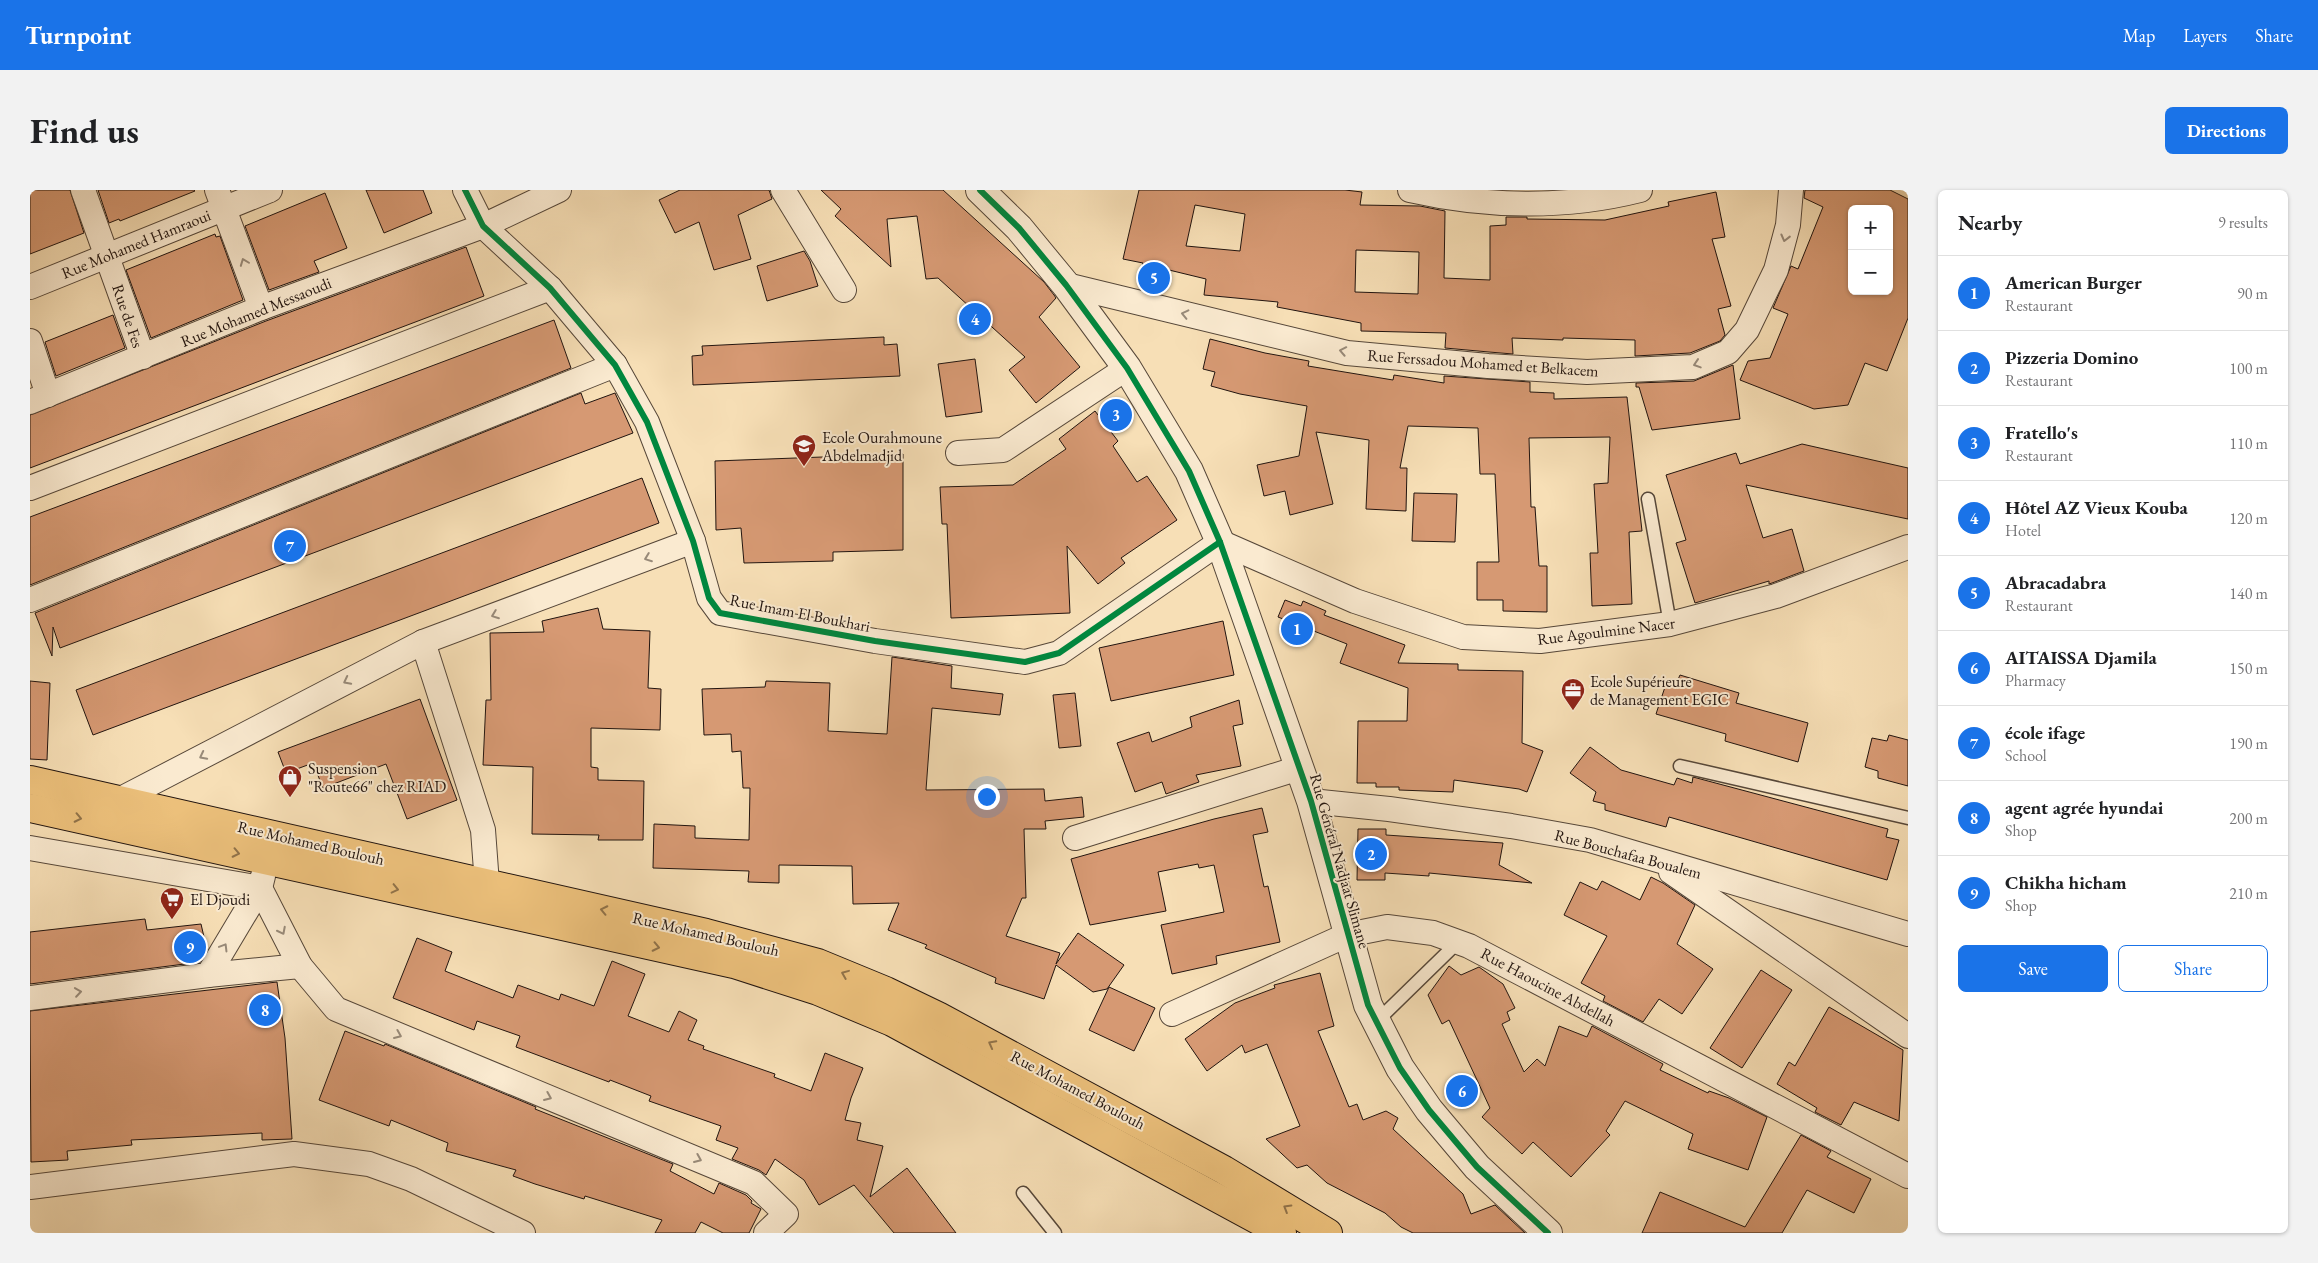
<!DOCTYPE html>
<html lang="en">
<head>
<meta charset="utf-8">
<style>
  :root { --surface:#fff; --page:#f2f2f2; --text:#202124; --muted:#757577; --line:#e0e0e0; --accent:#1a73e8 }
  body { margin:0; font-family:"EB Garamond",serif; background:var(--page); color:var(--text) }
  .controls { position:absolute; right:15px; top:15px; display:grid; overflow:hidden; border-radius:8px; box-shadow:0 1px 4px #0004 }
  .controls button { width:45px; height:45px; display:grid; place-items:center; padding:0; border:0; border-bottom:1px solid var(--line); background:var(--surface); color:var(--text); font:25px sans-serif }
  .you { position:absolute; left:956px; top:606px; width:18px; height:18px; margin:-12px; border:4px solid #fff; border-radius:50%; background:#1a73e8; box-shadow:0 0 0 8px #1a73e833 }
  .badge { display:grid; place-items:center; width:32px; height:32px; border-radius:50%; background:var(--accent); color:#fff; font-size:16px; font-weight:700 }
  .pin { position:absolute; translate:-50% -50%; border:2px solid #fff; box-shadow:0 1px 5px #0006 }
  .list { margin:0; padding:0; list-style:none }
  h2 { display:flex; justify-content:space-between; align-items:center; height:65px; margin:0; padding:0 20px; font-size:21px }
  h2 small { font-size:16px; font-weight:400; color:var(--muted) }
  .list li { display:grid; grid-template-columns:32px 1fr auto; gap:15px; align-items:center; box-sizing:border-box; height:75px; padding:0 20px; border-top:1px solid var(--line) }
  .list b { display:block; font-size:19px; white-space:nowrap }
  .list p { margin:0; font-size:16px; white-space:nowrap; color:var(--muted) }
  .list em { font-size:16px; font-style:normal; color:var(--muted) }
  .actions { display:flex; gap:10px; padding:15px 20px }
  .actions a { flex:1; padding:11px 0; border:1px solid var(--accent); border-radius:8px; text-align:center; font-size:18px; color:var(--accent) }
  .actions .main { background:var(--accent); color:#fff }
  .map { position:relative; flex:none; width:1878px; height:1043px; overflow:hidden; border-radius:8px }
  header { display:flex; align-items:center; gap:30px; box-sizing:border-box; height:70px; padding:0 25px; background:var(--accent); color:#fff }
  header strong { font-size:24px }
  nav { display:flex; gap:28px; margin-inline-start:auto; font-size:18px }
  .intro { display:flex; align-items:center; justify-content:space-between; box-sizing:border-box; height:120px; padding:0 30px }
  h1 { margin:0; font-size:35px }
  .button { padding:12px 22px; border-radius:8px; background:var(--accent); color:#fff; font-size:18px; font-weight:700 }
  main { display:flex; gap:30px; padding:0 30px }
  aside { flex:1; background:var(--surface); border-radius:8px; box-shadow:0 1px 4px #0004 }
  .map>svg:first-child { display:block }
  .building { fill:#d69973; stroke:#21140f; fill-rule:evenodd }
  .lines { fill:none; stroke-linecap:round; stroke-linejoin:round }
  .service-casing { stroke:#564739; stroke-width:15 }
  .minor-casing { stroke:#564739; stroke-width:26 }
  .tertiary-casing { stroke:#564739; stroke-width:30 }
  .primary-casing { stroke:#21140f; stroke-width:30 }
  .service { stroke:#faead0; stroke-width:12 }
  .minor { stroke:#faead0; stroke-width:24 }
  .tertiary { stroke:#faead0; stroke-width:28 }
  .primary { stroke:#ecc07b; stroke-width:28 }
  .cycleway-casing { stroke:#faead0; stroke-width:9 }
  .cycleway { stroke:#00873e; stroke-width:6 }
  .oneway { stroke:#988a79 }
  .oneway2 { stroke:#91734a }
  .labels { text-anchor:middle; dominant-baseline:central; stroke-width:4; stroke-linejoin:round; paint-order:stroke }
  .street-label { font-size:16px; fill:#21140f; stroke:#faead0 }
  .poi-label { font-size:16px; fill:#21140f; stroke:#faead0; text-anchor:start }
</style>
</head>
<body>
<header>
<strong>Turnpoint</strong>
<nav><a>Map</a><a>Layers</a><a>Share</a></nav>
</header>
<div class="intro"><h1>Find us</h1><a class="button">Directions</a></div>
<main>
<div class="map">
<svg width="1878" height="1043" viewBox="0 0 1878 1043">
  <rect width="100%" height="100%" fill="#f7dfb6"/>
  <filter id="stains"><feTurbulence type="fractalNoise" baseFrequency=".004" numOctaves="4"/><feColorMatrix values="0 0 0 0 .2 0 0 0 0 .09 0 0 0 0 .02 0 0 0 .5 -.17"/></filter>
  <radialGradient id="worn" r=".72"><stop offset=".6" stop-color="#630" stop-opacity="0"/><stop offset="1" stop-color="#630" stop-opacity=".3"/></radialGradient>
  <!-- building -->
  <g class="building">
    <polygon points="0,0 40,0 54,43 0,64"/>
    <polygon points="68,0 164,0 165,1 90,31 89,29 79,33"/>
    <polygon points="336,0 393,0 402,23 354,43"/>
    <polygon points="650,0 739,0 742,9 708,25 721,69 684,80 669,32 645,43 629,10"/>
    <polygon points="791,0 913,0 1014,92 1024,105 1026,108 1009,127 1050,177 1006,213 979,180 995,167 908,88 896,89 887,26 857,29 861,77 805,26 811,19"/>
    <path d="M1109,0H1315L1332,2L1330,15L1390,16L1415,21L1414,88L1460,90V36L1476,35V27H1497V29L1575,30L1639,16L1638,12L1686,2L1695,47L1682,49L1701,116L1688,119L1695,145L1690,151L1660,163L1605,166V150L1533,148V150L1482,148L1483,164L1459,162L1415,158L1416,143L1331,141V133L1247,117L1248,112L1174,105L1176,89L1139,80L1134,100L1108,94L1113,73L1093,69ZM1165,15L1215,24L1210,61L1156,56ZM1326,60L1389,62L1388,104L1325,102Z"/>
    <path d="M1775,0H1860L1878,9V128L1857,181L1835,173L1818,215L1784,219L1710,190L1718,171L1740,168L1758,124L1743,118L1761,76L1768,79L1793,17L1774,8ZM1822,19H1859V101H1822Z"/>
    <polygon points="295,3 317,58 284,71 289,82 239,100 215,36"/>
    <polygon points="185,44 186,47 190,46 213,110 121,148 96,80"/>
    <polygon points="436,57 454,106 0,278 0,225 236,131"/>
    <polygon points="774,61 780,71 788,96 737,111 727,76"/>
    <polygon points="83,125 95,158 26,186 15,152"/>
    <polygon points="524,130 541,178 0,395 0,327"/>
    <polygon points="854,147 854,155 867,154 870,186 663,195 662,166 673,165 672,156"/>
    <polygon points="1180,149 1235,163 1279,171 1278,176 1363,190 1364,185 1414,193 1414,186 1500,192 1500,202 1524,203 1524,209 1597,207 1612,341 1599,342 1602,414 1562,416 1560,363 1568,363 1564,294 1578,293 1580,247 1499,248 1501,317 1505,317 1509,376 1517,376 1517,422 1473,421 1473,410 1447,410 1447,372 1469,372 1465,284 1450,284 1448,238 1378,236 1370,278 1377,278 1376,321 1336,319 1339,250 1286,242 1303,314 1260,325 1255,301 1234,306 1227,275 1269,266 1277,216 1210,204 1181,196 1185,182 1173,179"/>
    <polygon points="945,169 952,222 916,227 908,174"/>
    <polygon points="1703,175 1710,229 1622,240 1609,197 1606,197 1606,193 1664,191"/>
    <polygon points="551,203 555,214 585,203 603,243 30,458 23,437 22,466 5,423"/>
    <polygon points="1065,221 1088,251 1083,256 1107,292 1117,286 1147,330 1091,368 1095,373 1068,394 1037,356 1040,423 921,428 917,334 912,334 910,297 983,295 1036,259 1029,249"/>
    <polygon points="1772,254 1878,278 1878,329 1716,295 1733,348 1762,339 1774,381 1742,393 1739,394 1739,391 1665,413 1646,353 1656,350 1636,285 1706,263 1710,274"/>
    <polygon points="873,264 873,360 803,362 803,371 714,373 711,338 686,340 685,271"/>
    <polygon points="612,288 629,333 63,545 46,500"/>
    <polygon points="1384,303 1427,304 1425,352 1382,351"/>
    <polygon points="1255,410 1271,416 1273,411 1296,421 1294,425 1375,455 1368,473 1428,474 1428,480 1493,481 1492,553 1513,561 1497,602 1489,599 1424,590 1423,602 1369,600 1369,597 1346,597 1346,593 1327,593 1328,531 1377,531 1378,498 1310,473 1317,454 1248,427"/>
    <polygon points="568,418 573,439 620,441 618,498 631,499 630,540 561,538 561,577 568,578 568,590 614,591 613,650 568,650 569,645 502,644 503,577 453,575 456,510 461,510 460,443 514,442 512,431"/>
    <polygon points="1193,431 1204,485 1081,511 1069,458"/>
    <polygon points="862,467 922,476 921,498 973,504 970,525 902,518 896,600 1014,599 1015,611 1052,607 1054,627 1015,631 1016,639 994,639 996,708 992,708 976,746 1030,763 1026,774 1048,743 1094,775 1077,799 1063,802 1026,775 1014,809 965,793 966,788 895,758 897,755 858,740 869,713 823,714 822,676 749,675 749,693 718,692 719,681 623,678 624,634 665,636 665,648 719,650 720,598 713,598 711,561 702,562 701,544 674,545 672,499 735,497 736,491 800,493 798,541 857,544"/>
    <polygon points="1650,485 1709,503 1706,513 1778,533 1768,572 1695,551 1696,544 1626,524 1637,491 1646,494"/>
    <polygon points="0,491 20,493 17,570 0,569"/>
    <polygon points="1045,503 1051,556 1029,558 1023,505"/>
    <polygon points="390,509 427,610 377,629 356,574 293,598 283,573 256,583 248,562"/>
    <polygon points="1209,510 1213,534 1203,536 1211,576 1166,585 1169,592 1136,604 1132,592 1105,602 1087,553 1119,542 1122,552 1162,537 1160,527"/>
    <polygon points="1859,545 1878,550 1878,596 1848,588 1848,581 1835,577 1842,548 1857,551"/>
    <polygon points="1560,557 1591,580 1644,595 1647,588 1662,593 1663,587 1858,639 1856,647 1869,650 1857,690 1639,627 1636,637 1575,620 1575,614 1563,611 1566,602 1540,583"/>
    <polygon points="1232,618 1238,642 1223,645 1234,697 1238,696 1250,752 1186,766 1187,774 1142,784 1131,735 1194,722 1184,675 1169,678 1168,674 1128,682 1136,721 1060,735 1041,669 1184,629"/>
    <polygon points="1328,639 1356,639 1356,645 1473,653 1469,675 1502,693 1399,683 1399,686 1355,683 1355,690 1327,690"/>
    <polygon points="1621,687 1633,693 1665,715 1647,754 1683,779 1652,824 1629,809 1613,832 1573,811 1575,806 1551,793 1577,746 1534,725 1550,692 1567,700 1572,691 1610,710"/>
    <polygon points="115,729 117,740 171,734 177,760 170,772 0,794 0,742"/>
    <polygon points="387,748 422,762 415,781 483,808 488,795 529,810 531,804 564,816 582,771 615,784 598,826 639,842 649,821 667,830 658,850 674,856 673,859 745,884 744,887 781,901 795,863 833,878 821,908 815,930 831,933 827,950 853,956 840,1007 877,978 926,1043 864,1043 824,995 789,1015 774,990 745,969 736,985 729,980 702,969 708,958 686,950 691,936 619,911 621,906 580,890 579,892 486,857 490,846 447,831 444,840 363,808"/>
    <polygon points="1419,776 1431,785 1449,777 1473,794 1485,818 1477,822 1480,830 1472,834 1494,882 1507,869 1515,876 1529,836 1557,847 1562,836 1633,874 1630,880 1678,903 1679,901 1699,908 1737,927 1718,980 1658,959 1663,944 1595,911 1576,941 1580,945 1541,987 1503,952 1492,964 1452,927 1460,918 1419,830 1412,834 1398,805"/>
    <polygon points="1731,780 1762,800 1712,878 1680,858"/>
    <polygon points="1290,783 1304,836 1288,841 1319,917 1327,914 1333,930 1356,921 1368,928 1363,939 1433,1004 1441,1024 1465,1015 1495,1043 1383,1043 1371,1037 1355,1023 1297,993 1277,975 1267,978 1236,949 1270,936 1237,854 1215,863 1212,855 1177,881 1155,849 1205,813 1245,798 1244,795"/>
    <polygon points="247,792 255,848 262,949 232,950 232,943 101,950 102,955 37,961 38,970 1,972 0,821"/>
    <polygon points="1079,797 1125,818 1104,861 1059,840"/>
    <polygon points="1799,817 1873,860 1869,931 1824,912 1811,935 1785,922 1787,918 1747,894 1759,872 1765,876"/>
    <polygon points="315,841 354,856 355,854 506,917 505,919 643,974 640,981 684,1004 689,993 716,1005 722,1011 721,1013 731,1019 719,1043 693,1043 671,1032 665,1043 625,1043 632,1030 555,1006 554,1009 505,994 483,986 486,980 416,961 418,953 361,930 359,936 289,910"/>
    <polygon points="1771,945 1801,961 1797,967 1841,989 1824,1023 1777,1000 1752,1043 1612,1043 1630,1002 1715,1037"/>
  </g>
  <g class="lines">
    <!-- service casing -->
    <g class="service-casing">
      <g id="service">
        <polyline points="1618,309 1640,434"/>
        <polyline points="1650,576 1878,628"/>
        <polyline points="1346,832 1428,752"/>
        <polyline points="993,1003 1025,1043"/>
      </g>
    </g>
    <!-- minor casing -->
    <g class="minor-casing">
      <g id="minor">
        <polyline points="53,0 113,167"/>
        <polyline points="187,0 231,118"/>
        <polyline points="435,0 453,36 520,98 585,175 617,232 663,351 679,408 690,423 845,451 995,472 1029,463 1190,352 1325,411 1433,447 1510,451 1640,434 1746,406 1878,357"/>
        <polyline points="753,0 814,100"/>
        <path d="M1380,0C1455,17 1535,19 1610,0"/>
        <polyline points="1036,95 1317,163 1458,176 1557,182 1663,177 1698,162 1717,140 1746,80 1758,35 1761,0"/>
        <polyline points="0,97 240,0"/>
        <polyline points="0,151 18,205"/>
        <polyline points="0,212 231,118 453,36 529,0"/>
        <polyline points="928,263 973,260 1097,178"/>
        <polyline points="0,298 520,98"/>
        <polyline points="0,410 585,175"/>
        <polyline points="393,452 453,640 457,694"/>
        <polyline points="89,610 393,452 663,351"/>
        <polyline points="1281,611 1359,619 1481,636 1560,650 1878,744"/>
        <polyline points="1045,648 1269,578"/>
        <polyline points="0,658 230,698"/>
        <polyline points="1641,682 1878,846"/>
        <polyline points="230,698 270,776 306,819 724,993 756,1024 736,1043"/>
        <polyline points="178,785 270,776"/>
        <polyline points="0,808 178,785 230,698 233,686"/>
        <polyline points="1142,824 1317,745 1357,737 1403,743 1439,756 1878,986"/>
        <polyline points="0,997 264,964 339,974 381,989 493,1043"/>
      </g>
    </g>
    <!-- tertiary casing -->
    <g class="tertiary-casing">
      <polyline id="tertiary" points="950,0 989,38 1036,95 1097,178 1159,281 1190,352 1281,611 1338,815 1370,878 1399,920 1447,977 1518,1043"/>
    </g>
    <!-- primary casing -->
    <g class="primary-casing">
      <g id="primary">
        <polyline points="0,590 676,743 788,773 856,801 908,826 1194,980 1298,1043"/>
        <polyline points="0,618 704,774 788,801 862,832 1252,1043"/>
      </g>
    </g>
    <!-- service -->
    <use href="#service" class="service"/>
    <!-- minor -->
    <use href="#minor" class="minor"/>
    <!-- tertiary -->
    <use href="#tertiary" class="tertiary"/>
    <!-- primary -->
    <use href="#primary" class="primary"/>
    <!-- cycleway casing -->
    <g class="cycleway-casing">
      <g id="cycleway">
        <polyline points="435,0 453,36 520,98 585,175 617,232 663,351 679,408 690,423 845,451 995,472 1029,463 1190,352"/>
        <polyline points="950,0 989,38 1036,95 1097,178 1159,281 1190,352 1281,611 1338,815 1370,878 1399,920 1447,977 1518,1043"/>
      </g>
    </g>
    <!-- cycleway -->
    <use href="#cycleway" class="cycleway"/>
  </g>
  <!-- one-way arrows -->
  <defs><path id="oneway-chevron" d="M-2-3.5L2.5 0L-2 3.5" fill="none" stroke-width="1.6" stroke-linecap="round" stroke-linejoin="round" transform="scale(1.25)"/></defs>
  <g class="oneway">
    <use href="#oneway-chevron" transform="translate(1755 48) rotate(104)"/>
    <use href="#oneway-chevron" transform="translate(214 72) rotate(-111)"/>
    <use href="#oneway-chevron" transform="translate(1155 124) rotate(-167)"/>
    <use href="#oneway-chevron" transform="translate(1313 161) rotate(-169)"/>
    <use href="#oneway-chevron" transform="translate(1667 174) rotate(162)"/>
    <use href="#oneway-chevron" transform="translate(618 368) rotate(159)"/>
    <use href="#oneway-chevron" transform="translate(465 425) rotate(159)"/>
    <use href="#oneway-chevron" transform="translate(317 491) rotate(153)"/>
    <use href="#oneway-chevron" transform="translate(173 566) rotate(153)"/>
    <use href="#oneway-chevron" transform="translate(252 741) rotate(63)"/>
    <use href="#oneway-chevron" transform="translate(194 757) rotate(-59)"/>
    <use href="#oneway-chevron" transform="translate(48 802) rotate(-8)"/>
    <use href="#oneway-chevron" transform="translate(368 845) rotate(23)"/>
    <use href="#oneway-chevron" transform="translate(518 907) rotate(23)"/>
    <use href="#oneway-chevron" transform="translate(668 969) rotate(23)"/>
  </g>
  <g class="oneway2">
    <use href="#oneway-chevron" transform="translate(48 628) rotate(12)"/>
    <use href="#oneway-chevron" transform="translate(206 663) rotate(12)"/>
    <use href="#oneway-chevron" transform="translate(365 699) rotate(13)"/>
    <use href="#oneway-chevron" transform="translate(574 720) rotate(-168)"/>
    <use href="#oneway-chevron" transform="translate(626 757) rotate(12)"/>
    <use href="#oneway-chevron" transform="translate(815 784) rotate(-158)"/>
    <use href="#oneway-chevron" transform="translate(962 854) rotate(-152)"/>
    <use href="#oneway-chevron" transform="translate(1257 1018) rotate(-149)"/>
  </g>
  <!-- icons -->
  <defs>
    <g id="school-pin" transform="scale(1.25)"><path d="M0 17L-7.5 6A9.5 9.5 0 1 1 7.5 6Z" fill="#8f2418" stroke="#faead0"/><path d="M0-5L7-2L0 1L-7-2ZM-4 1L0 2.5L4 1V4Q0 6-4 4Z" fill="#fff"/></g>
    <g id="office-pin" transform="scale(1.25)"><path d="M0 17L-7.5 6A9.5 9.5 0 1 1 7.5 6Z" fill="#8f2418" stroke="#faead0"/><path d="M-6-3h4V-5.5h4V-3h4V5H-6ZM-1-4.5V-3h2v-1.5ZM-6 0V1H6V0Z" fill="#fff"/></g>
    <g id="shop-pin" transform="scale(1.25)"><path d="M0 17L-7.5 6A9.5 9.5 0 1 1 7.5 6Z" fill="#8f2418" stroke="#faead0"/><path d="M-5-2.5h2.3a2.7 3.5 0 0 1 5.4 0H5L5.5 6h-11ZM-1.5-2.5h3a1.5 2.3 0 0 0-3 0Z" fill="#fff"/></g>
    <g id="supermarket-pin" transform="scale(1.25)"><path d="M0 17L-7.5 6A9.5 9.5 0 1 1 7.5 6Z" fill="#8f2418" stroke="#faead0"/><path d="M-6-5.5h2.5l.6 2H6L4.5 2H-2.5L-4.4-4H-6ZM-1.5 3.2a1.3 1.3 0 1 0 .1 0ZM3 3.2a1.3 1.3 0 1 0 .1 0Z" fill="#fff"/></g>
  </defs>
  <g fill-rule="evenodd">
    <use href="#school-pin" x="774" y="256"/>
    <use href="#office-pin" x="1543" y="500"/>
    <use href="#shop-pin" x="260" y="587"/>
    <use href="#supermarket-pin" x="142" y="709"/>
  </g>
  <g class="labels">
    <!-- street labels -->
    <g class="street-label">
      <text transform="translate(106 54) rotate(-22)">Rue Mohamed Hamraoui</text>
      <text transform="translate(226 122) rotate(-22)">Rue Mohamed Messaoudi</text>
      <text transform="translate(98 126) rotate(71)">Rue de Fes</text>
      <text transform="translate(1453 173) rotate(4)">Rue Ferssadou Mohamed et Belkacem</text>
      <text transform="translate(770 423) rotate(11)">Rue Imam El Boukhari</text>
      <text transform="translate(1576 441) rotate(-7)">Rue Agoulmine Nacer</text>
      <text transform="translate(281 653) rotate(13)">Rue Mohamed Boulouh</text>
      <text transform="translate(1598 664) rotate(15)">Rue Bouchafaa Boualem</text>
      <text transform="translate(1310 671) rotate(74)">Rue Général Nadjaat Slimane</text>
      <text transform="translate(676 744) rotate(13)">Rue Mohamed Boulouh</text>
      <text transform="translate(1518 797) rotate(28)">Rue Haoucine Abdellah</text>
      <text transform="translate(1048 900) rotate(28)">Rue Mohamed Boulouh</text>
    </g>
    <!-- poi labels -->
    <g class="poi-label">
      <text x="792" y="247">Ecole Ourahmoune<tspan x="792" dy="18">Abdelmadjid</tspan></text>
      <text x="1560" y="491">Ecole Supérieure<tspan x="1560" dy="18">de Management EGIC</tspan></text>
      <text x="278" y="578">Suspension<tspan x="278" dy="18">"Route66" chez RIAD</tspan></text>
      <text x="160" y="709">El Djoudi</text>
    </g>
  </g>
  <rect width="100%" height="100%" filter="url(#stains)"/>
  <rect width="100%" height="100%" fill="url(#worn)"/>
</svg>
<div class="controls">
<button>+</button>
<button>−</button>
</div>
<div class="you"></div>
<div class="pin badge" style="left:1267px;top:439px">1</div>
<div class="pin badge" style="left:1341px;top:664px">2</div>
<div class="pin badge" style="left:1086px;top:225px">3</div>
<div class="pin badge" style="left:945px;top:129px">4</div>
<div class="pin badge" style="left:1124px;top:88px">5</div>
<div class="pin badge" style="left:1432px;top:901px">6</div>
<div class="pin badge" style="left:260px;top:356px">7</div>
<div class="pin badge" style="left:235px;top:820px">8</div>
<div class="pin badge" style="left:160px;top:757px">9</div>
</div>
<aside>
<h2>Nearby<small>9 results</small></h2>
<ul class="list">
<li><span class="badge">1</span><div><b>American Burger</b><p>Restaurant</p></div><em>90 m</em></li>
<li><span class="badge">2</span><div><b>Pizzeria Domino</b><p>Restaurant</p></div><em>100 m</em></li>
<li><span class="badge">3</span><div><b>Fratello's</b><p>Restaurant</p></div><em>110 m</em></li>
<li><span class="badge">4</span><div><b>Hôtel AZ Vieux Kouba</b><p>Hotel</p></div><em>120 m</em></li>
<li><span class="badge">5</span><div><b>Abracadabra</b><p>Restaurant</p></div><em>140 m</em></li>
<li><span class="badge">6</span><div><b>AITAISSA Djamila</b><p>Pharmacy</p></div><em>150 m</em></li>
<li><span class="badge">7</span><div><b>école ifage</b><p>School</p></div><em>190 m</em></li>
<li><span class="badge">8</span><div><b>agent agrée hyundai</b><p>Shop</p></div><em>200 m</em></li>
<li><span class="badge">9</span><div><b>Chikha hicham</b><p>Shop</p></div><em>210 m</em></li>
</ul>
<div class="actions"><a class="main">Save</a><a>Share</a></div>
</aside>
</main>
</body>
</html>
